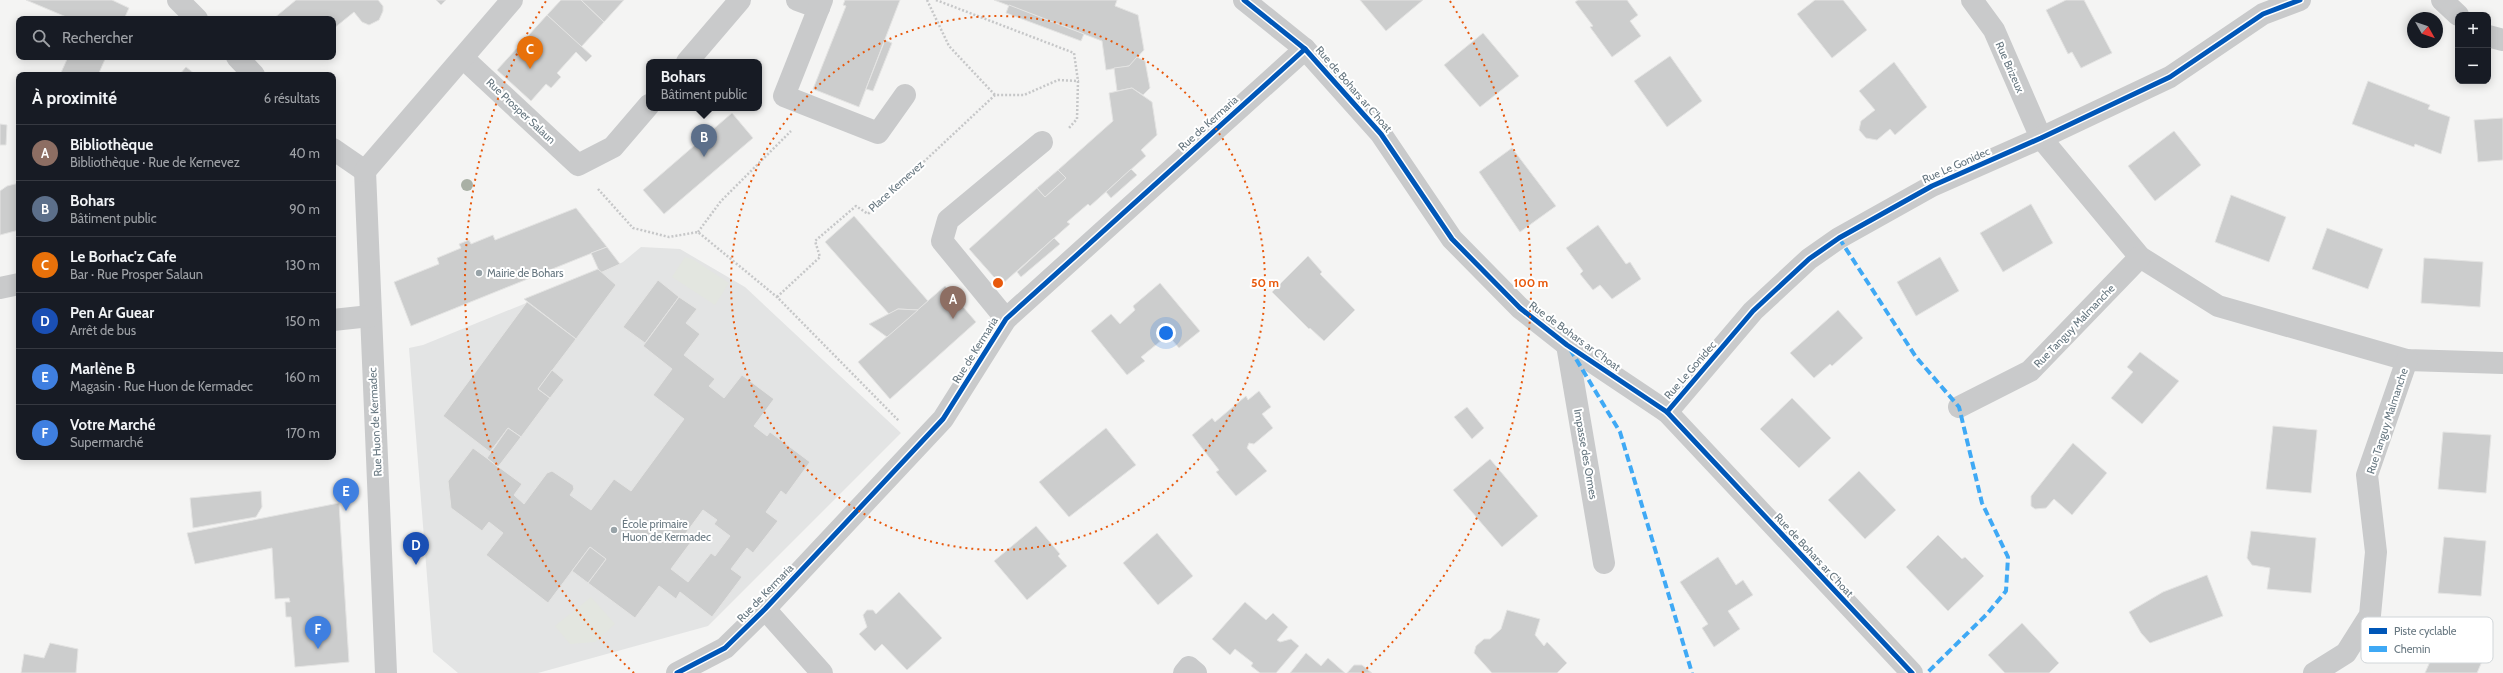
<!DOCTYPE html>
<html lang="fr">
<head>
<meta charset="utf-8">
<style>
  :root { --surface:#171b24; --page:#20242c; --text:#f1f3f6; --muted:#9ea1a6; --line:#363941; --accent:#98a3a8 }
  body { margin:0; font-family:Cabin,sans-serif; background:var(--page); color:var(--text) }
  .controls { position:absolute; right:12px; top:12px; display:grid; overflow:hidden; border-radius:8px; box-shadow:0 2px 10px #0003 }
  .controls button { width:36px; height:36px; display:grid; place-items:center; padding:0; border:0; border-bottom:1px solid var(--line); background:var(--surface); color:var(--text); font:20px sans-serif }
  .compass { position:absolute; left:2407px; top:12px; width:36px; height:36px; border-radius:50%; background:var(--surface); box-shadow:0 2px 10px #0003; rotate:130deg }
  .you { position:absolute; left:1166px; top:333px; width:14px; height:14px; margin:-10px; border:3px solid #fff; border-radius:50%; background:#1a73e8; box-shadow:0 0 0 6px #1a73e833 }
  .badge { display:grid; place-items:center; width:26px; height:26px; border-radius:50%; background:var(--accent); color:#fff; font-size:13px; font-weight:700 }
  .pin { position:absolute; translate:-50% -33px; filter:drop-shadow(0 1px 2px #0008) }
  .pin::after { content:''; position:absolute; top:21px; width:14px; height:12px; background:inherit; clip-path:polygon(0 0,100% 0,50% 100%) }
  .popup { position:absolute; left:646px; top:59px; width:116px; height:52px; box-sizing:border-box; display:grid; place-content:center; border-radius:8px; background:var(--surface); filter:drop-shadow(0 1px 3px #0005); font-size:13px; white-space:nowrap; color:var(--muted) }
  .popup b { font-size:15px; color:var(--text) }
  .popup::after { content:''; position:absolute; left:50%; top:100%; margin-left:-8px; border:8px solid transparent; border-top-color:var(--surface) }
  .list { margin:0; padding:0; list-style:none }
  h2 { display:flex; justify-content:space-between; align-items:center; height:52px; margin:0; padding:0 16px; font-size:17px }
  h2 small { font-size:13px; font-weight:400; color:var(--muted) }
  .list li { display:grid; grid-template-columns:26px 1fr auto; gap:12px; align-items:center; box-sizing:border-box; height:56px; padding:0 16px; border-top:1px solid var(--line) }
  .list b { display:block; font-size:15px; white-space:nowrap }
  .list p { margin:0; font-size:13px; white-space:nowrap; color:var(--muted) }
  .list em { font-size:13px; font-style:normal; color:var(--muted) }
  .icon { flex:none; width:22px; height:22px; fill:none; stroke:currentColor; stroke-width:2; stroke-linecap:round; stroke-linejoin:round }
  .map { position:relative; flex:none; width:2503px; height:673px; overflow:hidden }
  .search { position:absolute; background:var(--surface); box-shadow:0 2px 10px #0003; left:16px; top:16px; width:320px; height:44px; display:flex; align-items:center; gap:10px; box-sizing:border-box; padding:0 14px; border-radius:8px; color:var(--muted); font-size:15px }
  .panel { position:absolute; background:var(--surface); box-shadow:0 2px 10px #0003; left:16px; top:72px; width:320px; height:388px; border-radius:8px }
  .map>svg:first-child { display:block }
  .built { fill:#e3e4e4 }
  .green { fill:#e3e6e0 }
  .building { fill:#cccdcd; stroke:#e4e4e3; fill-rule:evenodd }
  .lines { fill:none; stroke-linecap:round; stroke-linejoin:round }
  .path { stroke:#c6c7c8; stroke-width:2.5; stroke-dasharray:2 2; stroke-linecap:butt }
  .minor { stroke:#c9cacb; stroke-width:22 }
  .quiet { stroke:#3fa9f5; stroke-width:4; stroke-dasharray:8 4; stroke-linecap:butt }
  .cycleway-casing { stroke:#fff; stroke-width:8 }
  .cycleway { stroke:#0057b8; stroke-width:5 }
  .tree { fill:#a9b0a5 }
  .ring { fill:none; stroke:#e8590c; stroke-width:2; stroke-dasharray:2 4 }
  .poi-dot { fill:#98a3a8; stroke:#fff; stroke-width:1.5 }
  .labels { text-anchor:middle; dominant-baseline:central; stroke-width:4; stroke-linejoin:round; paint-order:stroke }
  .street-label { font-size:11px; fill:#677780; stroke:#fff }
  .poi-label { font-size:11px; fill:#677780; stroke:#fff; text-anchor:start }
  .key { fill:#fff; stroke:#d1d6d9; stroke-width:1 }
  .key-label { font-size:11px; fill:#677780 }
  .centre { fill:#e8590c; stroke:#fff; stroke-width:2 }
  .ring-label { font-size:12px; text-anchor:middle; font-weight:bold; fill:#e8590c; stroke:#fff; stroke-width:4; stroke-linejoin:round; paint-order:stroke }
</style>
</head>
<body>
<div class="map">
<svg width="2503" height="673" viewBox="0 0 2503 673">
  <rect width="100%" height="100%" fill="#f4f4f3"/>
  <!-- built -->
  <polygon class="built" points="641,247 680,249 745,287 901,433 708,626 538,673 458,673 433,652 409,348 423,345 600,273 623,262"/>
  <!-- green -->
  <g class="green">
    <polygon points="685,257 694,260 729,283 715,305 672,277"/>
    <polygon points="591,597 615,624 595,642 570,644 555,626"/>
  </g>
  <!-- building -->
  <g class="building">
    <polygon points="26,0 112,0 129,8 124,19 71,19"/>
    <polygon points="296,0 378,0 383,6 383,11 379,20 369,25 362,22 354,12 333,29 333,19 273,19"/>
    <polygon points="436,0 446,0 441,5"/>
    <polygon points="561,0 581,0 604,22 581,47 547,15"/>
    <polygon points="581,0 624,0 604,22"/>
    <polygon points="845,0 900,0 859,107 813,89 846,6 843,5"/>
    <polygon points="994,0 1117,0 1115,6 1138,15 1144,50 1129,66 1106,70 1102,41"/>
    <polygon points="1360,0 1423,0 1386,31"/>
    <polygon points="1578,0 1627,0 1638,15 1630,21 1641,36 1612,57 1590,27 1593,26 1575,2"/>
    <polygon points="1815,0 1843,0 1867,30 1832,58 1797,14"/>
    <polygon points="2066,0 2084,0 2112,53 2081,68 2072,52 2068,54 2046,10"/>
    <polygon points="1009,5 1084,34 1081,41 1006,13"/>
    <polygon points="547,15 592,56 586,62 576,52 557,73 561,77 551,88 546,84 531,101 497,70"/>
    <polygon points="1483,33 1519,76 1480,107 1444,65"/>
    <polygon points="885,40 892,43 873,91 866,89"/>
    <polygon points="1670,56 1702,101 1667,127 1634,81"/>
    <polygon points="68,57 106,57 98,75 60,75"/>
    <polygon points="1137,57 1145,61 1150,88 1143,95 1132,88 1117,91 1114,68 1129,66"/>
    <polygon points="1894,62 1927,107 1895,135 1890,129 1877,140 1866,138 1859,130 1861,121 1875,110 1859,91"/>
    <polygon points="186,67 196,75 179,75"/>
    <polygon points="2368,81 2430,105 2428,109 2450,117 2441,154 2415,144 2414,147 2352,124"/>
    <polygon points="1132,88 1152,102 1157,135 1141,150 1146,156 1090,206 1088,204 1067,222 1070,224 1001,285 969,249 1037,188 1045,197 1066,178 1058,170 1113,121 1109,93"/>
    <polygon points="732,113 753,138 664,214 643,190"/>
    <polygon points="2503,118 2503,160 2478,162 2474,120"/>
    <polygon points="0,124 7,125 6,145 0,145"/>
    <polygon points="2174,131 2201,165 2155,201 2128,166"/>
    <polygon points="1512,148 1556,206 1520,232 1479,172"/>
    <polygon points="1131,169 1137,175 1111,198 1106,192"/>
    <polygon points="1058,170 1066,178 1045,197 1037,188"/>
    <polygon points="19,183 19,230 0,235 0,191 7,186"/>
    <polygon points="2231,195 2286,217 2269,262 2215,242"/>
    <polygon points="2031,204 2053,243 2003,272 1980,233"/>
    <polygon points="576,208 607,247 411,326 394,282 439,264 437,258 461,248 459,244 469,240 471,244 493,235 495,240"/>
    <polygon points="854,216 928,301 918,310 898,309 889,314 825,242"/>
    <polygon points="1598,225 1626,264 1630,262 1641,279 1612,299 1600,285 1593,290 1580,274 1583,271 1566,248"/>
    <polygon points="2327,228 2383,249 2368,289 2312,269"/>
    <polygon points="1054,238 1060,244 1021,277 1017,272"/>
    <polygon points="607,247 620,264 600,273 591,253"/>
    <polygon points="1308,256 1322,272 1320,274 1355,310 1324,341 1310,328 1309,329 1272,292"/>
    <polygon points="1940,257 1959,291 1916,316 1897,282"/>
    <polygon points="2424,258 2483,262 2480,307 2421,303"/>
    <polygon points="598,269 616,285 576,339 524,299"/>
    <polygon points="658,280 679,297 645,343 623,327"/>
    <polygon points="1160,283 1200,331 1179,348 1168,335 1141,357 1145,361 1127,375 1091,331 1111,314 1120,324 1135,310 1133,306"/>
    <polygon points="945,286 976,322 890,399 858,362"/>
    <path d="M679,297L697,309L686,323L700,334L684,355L715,379L709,386L724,398L742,375L774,399L754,426L767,436L770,432L810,462L786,495L781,491L766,512L778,521L753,553L747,548L731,569L742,577L712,617L680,592L676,599L659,586L635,618L588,583L606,559L590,547L548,603L486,555L503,533L489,522L482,531L451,508L448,481L473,448L522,484L514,495L524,504L547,473L552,471L573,485L574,489L570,495L591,510L614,479L631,491L684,419L653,395L672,369L643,346ZM703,510L717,520L714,524L730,536L715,556L711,553L688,582L671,569L694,538L686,533Z"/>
    <polygon points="527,302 576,339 538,389 550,398 521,437 508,428 490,452 443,416"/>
    <polygon points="898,309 918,310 887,337 869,324"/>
    <polygon points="1838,310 1863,338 1832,366 1830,364 1814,378 1790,353"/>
    <polygon points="2140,352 2179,381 2142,424 2111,398 2133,372 2127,367"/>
    <polygon points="552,370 564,380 550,398 538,389"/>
    <polygon points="1259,391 1271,407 1262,414 1273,428 1254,444 1249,443 1247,448 1267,471 1236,496 1216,472 1219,470 1192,435 1212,418 1215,422 1246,396 1248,400"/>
    <polygon points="1792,398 1831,438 1799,468 1760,429"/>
    <polygon points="1467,407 1484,428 1472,439 1454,417"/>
    <polygon points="2273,426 2317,430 2311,493 2266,489"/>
    <polygon points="508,428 521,437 498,467 487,458"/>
    <polygon points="1106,428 1136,465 1069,517 1039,482"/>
    <polygon points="2443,432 2491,435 2486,493 2438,489"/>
    <polygon points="2073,443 2107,473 2072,515 2054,499 2046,508 2035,509 2031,506 2031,496"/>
    <polygon points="1490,459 1538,516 1502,547 1453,490"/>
    <polygon points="1859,471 1896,510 1865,539 1828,500"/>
    <polygon points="261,491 262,507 256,517 193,528 190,498"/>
    <polygon points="339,503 349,662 295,667 291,617 286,617 285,602 290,602 289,598 275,599 272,548 195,564 187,533"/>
    <polygon points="1036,526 1060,554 1058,556 1067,566 1027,600 994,561"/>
    <polygon points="2251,531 2316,538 2311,593 2267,589 2270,568 2252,565 2247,558"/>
    <polygon points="1157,533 1193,576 1158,605 1123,563"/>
    <polygon points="1938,535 1962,559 1965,557 1984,576 1948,611 1906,567"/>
    <polygon points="2444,537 2486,541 2481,596 2438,593"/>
    <polygon points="590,547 606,559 588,583 572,571"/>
    <polygon points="1718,557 1736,585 1743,580 1753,595 1728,611 1740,629 1714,647 1702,628 1708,624 1680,582"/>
    <polygon points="2207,575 2223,616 2150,643 2141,633 2129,612 2163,592"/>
    <polygon points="899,592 942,638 907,670 882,644 875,651 859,634 867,627 863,615 867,610 873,610 876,614"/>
    <polygon points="1245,602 1266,620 1273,613 1288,627 1277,640 1280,642 1291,639 1299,646 1276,673 1260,673 1251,666 1253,663 1235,649 1230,655 1212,639"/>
    <polygon points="1507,610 1540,619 1535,635 1544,646 1547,642 1567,663 1557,673 1492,673 1474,653 1476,646 1484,639 1490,639 1501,629"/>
    <polygon points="2022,623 2059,663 2049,673 2005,673 1988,655"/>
    <polygon points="2439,641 2483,659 2477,673 2425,673"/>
    <polygon points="50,643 78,649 76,673 21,673 24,654 44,658"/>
    <polygon points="1306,653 1321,666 1328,658 1345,673 1290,673"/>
    <polygon points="1354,665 1362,665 1372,673 1347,673"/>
  </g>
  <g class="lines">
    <!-- path -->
    <g class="path">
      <polyline points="927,0 949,46 995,95"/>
      <polyline points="936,0 1074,53 1078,81"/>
      <polyline points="598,189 633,228 669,237 698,232 777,297 899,421"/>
      <polyline points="698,232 721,201 791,131"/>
      <polyline points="777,297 820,257 815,241 856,206 868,214 995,95 1024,95 1058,80 1078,81 1077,119 1069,128"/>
    </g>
    <!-- minor -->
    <g class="minor">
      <polyline points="178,0 197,19"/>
      <polyline points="797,0 819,8"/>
      <polyline points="822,0 784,96 878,133 905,95"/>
      <polyline points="1244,0 1305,49 1381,134 1452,239 1520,308 1567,345 1667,412 1912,673"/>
      <polyline points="1972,0 1994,30 2041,138 2140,257 2218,306 2407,360 2503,363"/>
      <polyline points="2442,0 2458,15"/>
      <polyline points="2488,36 2503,40"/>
      <polyline points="237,57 254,75"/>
      <polyline points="463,58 578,165 613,147 649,105"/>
      <polyline points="687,62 740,0"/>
      <polyline points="333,149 365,171"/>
      <polyline points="365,171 386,673"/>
      <polyline points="365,171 512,0"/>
      <polyline points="0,288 19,284"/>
      <polyline points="1006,319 942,241 948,220 1042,142"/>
      <polyline points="333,320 370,316"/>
      <polyline points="1567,345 1604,563"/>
      <polyline points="1959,407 2030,371 2140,257"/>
      <polyline points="1667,412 1753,311 1809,259 1839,238 1932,186 2041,138 2170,77 2263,14 2300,0"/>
      <polyline points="765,609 822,673"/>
      <polyline points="677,673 725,648 765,609 943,419 1006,319 1305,49"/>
      <polyline points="1184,673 1189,667 1196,673"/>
      <polyline points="2314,673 2346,653 2370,615 2376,552 2367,475 2407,360"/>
    </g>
    <!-- quiet -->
    <g class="quiet">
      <polyline points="1839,238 1916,357 1959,407 1982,503 2008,557 2006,591 1987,614 1927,673"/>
      <polyline points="1570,349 1620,432 1692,673"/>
    </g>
    <!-- cycleway casing -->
    <g class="cycleway-casing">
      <g id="cycleway">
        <polyline points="1244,0 1305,49 1381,134 1452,239 1520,308 1567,345 1667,412 1912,673"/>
        <polyline points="1667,412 1753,311 1809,259 1839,238 1932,186 2041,138 2170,77 2263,14 2300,0"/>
        <polyline points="677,673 725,648 765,609 943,419 1006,319 1305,49"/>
      </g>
    </g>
    <!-- cycleway -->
    <use href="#cycleway" class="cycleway"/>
  </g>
  <!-- trees -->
  <circle class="tree" cx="467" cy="185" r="6"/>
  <!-- distance rings -->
  <g class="ring">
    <circle cx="998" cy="283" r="267"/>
    <path d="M634 673A533 533 0 0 1 546 1M1450 1A533 533 0 0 1 1362 673"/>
  </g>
  <!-- markers -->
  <g class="poi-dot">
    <circle cx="479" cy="273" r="4"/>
    <circle cx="614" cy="530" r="4"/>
  </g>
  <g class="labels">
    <!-- street labels -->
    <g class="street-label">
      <text transform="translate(2010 67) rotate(66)">Rue Brizeux</text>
      <text transform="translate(1354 89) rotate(49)">Rue de Bohars ar C'hoat</text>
      <text transform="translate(521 111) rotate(43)">Rue Prosper Salaun</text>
      <text transform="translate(1208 123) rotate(-42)">Rue de Kermaria</text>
      <text transform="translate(1956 165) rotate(-24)">Rue Le Gonidec</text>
      <text transform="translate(896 186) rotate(-42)">Place Kernevez</text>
      <text transform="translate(2074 326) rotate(-46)">Rue Tanguy Malmanche</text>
      <text transform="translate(1575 336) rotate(36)">Rue de Bohars ar C'hoat</text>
      <text transform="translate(975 350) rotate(-58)">Rue de Kermaria</text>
      <text transform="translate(1690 370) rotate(-49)">Rue Le Gonidec</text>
      <text transform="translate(2387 421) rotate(-72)">Rue Tanguy Malmanche</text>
      <text transform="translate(375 422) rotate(-93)">Rue Huon de Kermadec</text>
      <text transform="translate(1586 454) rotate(80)">Impasse des Ormes</text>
      <text transform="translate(1814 555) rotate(47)">Rue de Bohars ar C'hoat</text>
      <text transform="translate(765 593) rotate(-46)">Rue de Kermaria</text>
    </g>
    <!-- poi labels -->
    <g class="poi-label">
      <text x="487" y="273">Mairie de Bohars</text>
      <text x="622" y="524">École primaire<tspan x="622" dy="13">Huon de Kermadec</tspan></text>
    </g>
  </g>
  <!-- legend -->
  <rect x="2361" y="617" width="132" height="46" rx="6" class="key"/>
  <rect x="2369" y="628" width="18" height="6" fill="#0057b8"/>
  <rect x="2369" y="646" width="18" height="6" fill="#3fa9f5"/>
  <g class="key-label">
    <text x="2394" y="635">Piste cyclable</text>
    <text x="2394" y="653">Chemin</text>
  </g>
  <circle cx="998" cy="283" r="6" class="centre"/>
  <g class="ring-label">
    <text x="1265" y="287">50 m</text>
    <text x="1531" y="287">100 m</text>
  </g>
</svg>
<div class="controls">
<button>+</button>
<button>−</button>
</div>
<svg class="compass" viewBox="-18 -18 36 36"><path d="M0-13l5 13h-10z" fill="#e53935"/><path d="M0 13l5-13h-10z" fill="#9ea1a6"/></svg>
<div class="you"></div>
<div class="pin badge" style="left:953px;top:319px;background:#8d6e63">A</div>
<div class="pin badge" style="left:704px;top:157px;background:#5c6f8a">B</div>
<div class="popup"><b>Bohars</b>Bâtiment public</div>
<div class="pin badge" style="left:530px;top:69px;background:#e8710a">C</div>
<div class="pin badge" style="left:416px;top:565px;background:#1a4fb4">D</div>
<div class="pin badge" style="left:346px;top:511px;background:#3f7fe0">E</div>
<div class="pin badge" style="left:318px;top:649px;background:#3f7fe0">F</div>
<div class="search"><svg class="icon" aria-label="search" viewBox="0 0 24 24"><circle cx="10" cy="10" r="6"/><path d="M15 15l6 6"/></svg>Rechercher</div>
<section class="panel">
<h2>À proximité<small>6 résultats</small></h2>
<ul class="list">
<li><span class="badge" style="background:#8d6e63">A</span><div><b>Bibliothèque</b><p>Bibliothèque · Rue de Kernevez</p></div><em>40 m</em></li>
<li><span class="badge" style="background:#5c6f8a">B</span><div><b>Bohars</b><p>Bâtiment public</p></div><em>90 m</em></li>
<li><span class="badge" style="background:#e8710a">C</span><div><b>Le Borhac'z Cafe</b><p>Bar · Rue Prosper Salaun</p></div><em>130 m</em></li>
<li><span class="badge" style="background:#1a4fb4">D</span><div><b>Pen Ar Guear</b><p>Arrêt de bus</p></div><em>150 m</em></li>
<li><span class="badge" style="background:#3f7fe0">E</span><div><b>Marlène B</b><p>Magasin · Rue Huon de Kermadec</p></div><em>160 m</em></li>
<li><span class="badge" style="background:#3f7fe0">F</span><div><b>Votre Marché</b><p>Supermarché</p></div><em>170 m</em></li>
</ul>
</section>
</div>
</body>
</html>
